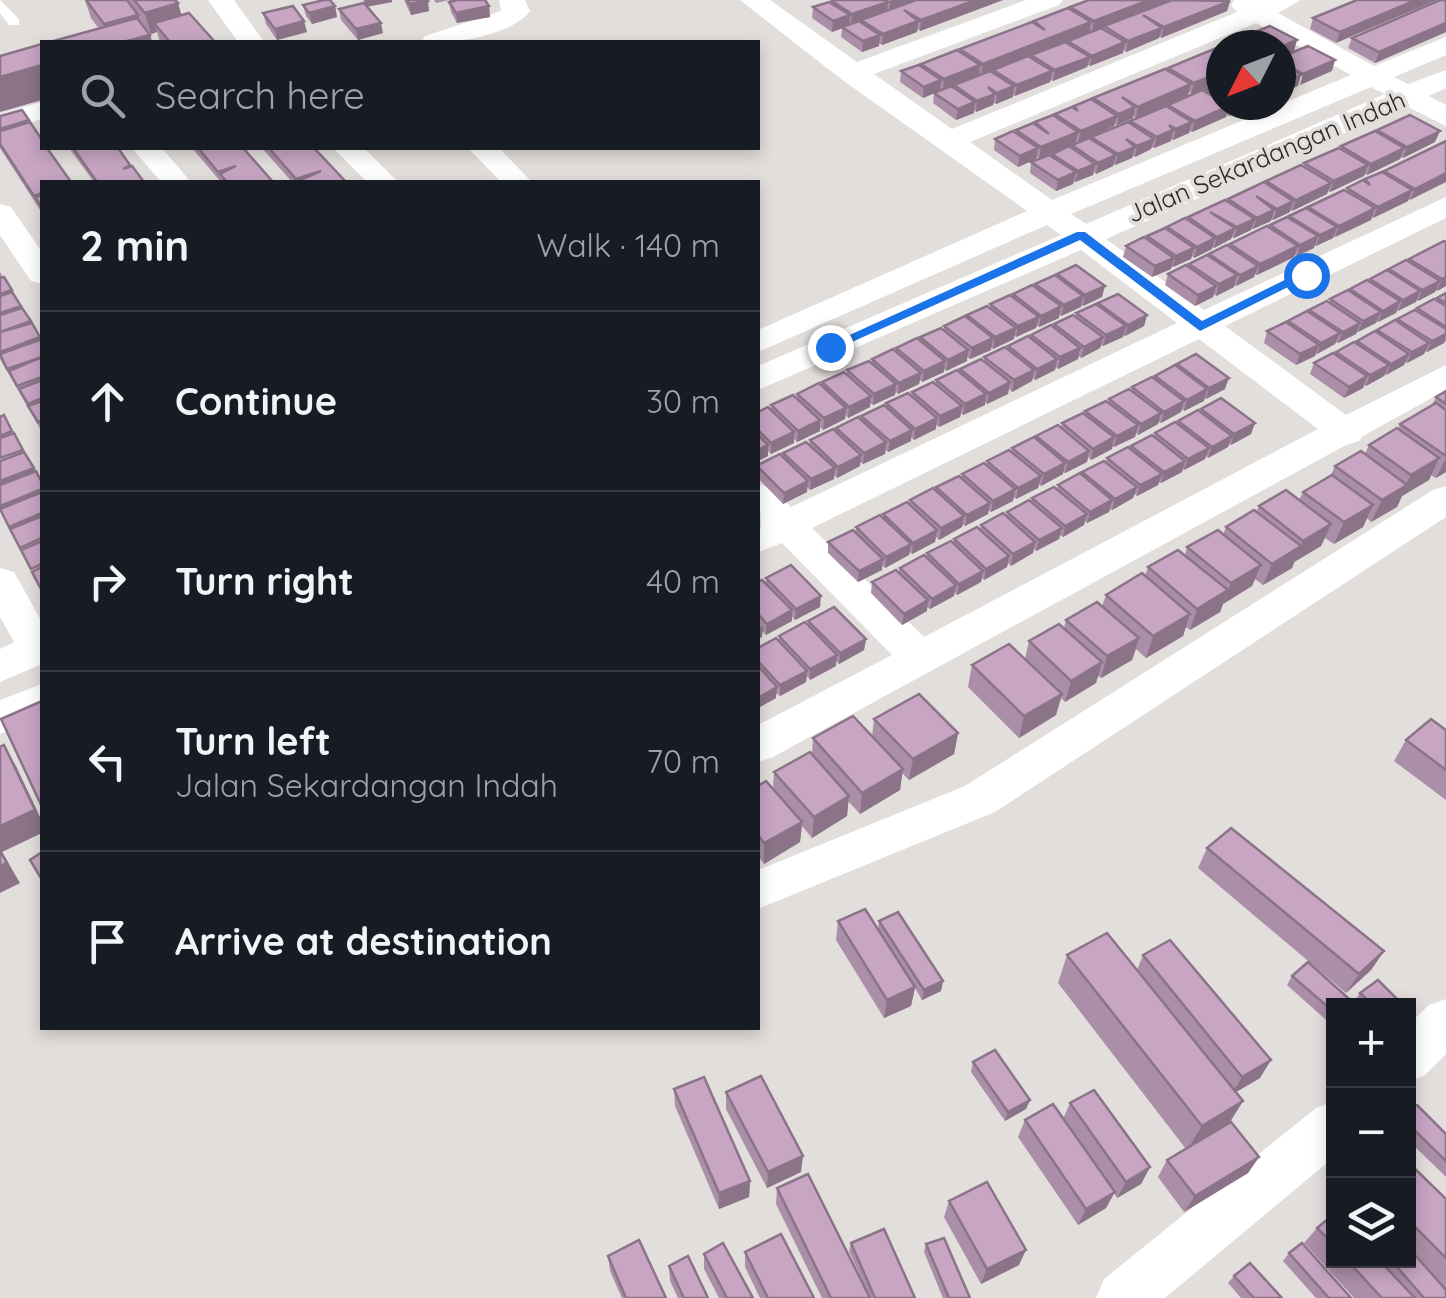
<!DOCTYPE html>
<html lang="en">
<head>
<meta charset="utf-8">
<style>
  :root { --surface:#171b24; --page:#20242c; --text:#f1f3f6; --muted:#9ea1a6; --line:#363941 }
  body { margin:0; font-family:Quicksand,sans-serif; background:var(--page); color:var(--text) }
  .controls { position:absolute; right:30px; bottom:30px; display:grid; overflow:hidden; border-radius:0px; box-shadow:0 5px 15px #0003 }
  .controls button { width:90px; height:90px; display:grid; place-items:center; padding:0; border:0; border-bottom:2px solid var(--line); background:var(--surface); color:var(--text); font:50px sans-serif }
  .compass { position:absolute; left:1206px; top:30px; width:90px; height:90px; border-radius:50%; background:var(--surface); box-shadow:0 5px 15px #0003; rotate:228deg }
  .stop { position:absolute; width:30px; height:30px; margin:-22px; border:8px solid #1a73e8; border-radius:50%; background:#fff }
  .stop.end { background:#1a73e8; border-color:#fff; box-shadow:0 2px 10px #0008 }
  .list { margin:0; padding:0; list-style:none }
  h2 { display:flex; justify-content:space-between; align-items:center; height:130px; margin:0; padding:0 40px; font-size:42px }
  h2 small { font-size:32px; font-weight:400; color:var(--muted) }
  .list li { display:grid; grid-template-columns:65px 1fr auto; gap:30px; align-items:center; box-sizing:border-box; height:180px; padding:0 40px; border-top:2px solid var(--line) }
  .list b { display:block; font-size:38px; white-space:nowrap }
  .list p { margin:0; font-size:32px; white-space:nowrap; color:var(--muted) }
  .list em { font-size:32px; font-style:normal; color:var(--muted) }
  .icon { flex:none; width:55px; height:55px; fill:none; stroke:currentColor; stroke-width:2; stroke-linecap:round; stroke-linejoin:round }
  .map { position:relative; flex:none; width:1446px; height:1298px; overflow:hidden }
  .search { position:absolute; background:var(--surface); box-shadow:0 5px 15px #0003; left:40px; top:40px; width:720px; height:110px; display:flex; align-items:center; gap:25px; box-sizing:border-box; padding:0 35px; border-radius:0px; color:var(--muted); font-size:38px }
  .panel { position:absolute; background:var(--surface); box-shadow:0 5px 15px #0003; left:40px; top:180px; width:720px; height:850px; border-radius:0px }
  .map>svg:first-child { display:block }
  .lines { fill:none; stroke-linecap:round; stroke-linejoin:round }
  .service { fill:#fff; fill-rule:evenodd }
  .minor { fill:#fff; fill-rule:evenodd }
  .wall { fill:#ab8ea8 }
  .shaded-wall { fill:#8b7488 }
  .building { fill:#c7a5c3; stroke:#8b7488; stroke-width:2.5 }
  .route { fill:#1a73e8 }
  .labels { text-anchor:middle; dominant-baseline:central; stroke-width:8; stroke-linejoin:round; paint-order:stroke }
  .far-street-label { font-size:25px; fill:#2a2928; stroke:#e2dedc }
</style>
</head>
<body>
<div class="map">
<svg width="1446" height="1298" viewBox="0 0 1446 1298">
  <rect width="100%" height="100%" fill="#e2dedc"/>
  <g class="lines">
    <!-- service -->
    <polygon class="service" points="0,0 19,19 19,25 9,25 0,13"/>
    <!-- minor -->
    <g class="minor">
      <polygon points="208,0 234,0 264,42 238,42"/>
      <path d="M499,0H525L530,11C510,37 451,44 421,42L425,36L501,11Z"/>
      <path d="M740,0H770L857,62L1026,0H1063L1059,5L874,74L952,129L1237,12L1231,5L1234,0H1301L1278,13L1374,66L1446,37V55L1394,77L1408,84L1446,70V88L1429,96L1446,105V126L1406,106L1106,239L1204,310L1446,197V218L1225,326L1346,415L1446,365V390L1363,436L1359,441L1346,445L773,757L758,762V725L892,655L782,543L758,552L761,522L758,484L771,488L791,507L1177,323L1081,250L758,390V366L1061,235L1047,225L758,352V330L1027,211L841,79ZM1256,23L1351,75L1052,200L970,142ZM1371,87L1385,94L1086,224L1071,214ZM1199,339L1318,429L924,637L812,528Z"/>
      <polygon points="42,102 42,119 0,132 0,114"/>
      <polygon points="132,148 162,148 191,182 161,182"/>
      <polygon points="333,148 364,148 398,182 367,182"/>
      <polygon points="468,148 499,148 532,182 501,182"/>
      <polygon points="0,204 11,207 42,252 42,284 31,281 0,235"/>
      <polygon points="1446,486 1446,517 995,812 758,909 758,870 965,786 1433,490"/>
      <polygon points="0,568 14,572 42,622 42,664 0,682 0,649 14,642 0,617"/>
      <polygon points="42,684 42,718 0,734 0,700"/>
      <polygon points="1446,999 1446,1054 1425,1075 1408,1082 1408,1025 1429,1005"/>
      <polygon points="1334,1101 1334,1157 1165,1298 1096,1298 1104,1279 1316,1108"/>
    </g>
  </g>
  <!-- wall -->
  <g class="wall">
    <polygon points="85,0 175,0 178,3 181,15 214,42 160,42 157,32 151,34 140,21 150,35 152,42 50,42 99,29 91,18"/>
    <polygon points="363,0 392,0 392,2 367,6 383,33 358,40 341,20 339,9 365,3"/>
    <polygon points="404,0 427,0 429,11 411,15"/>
    <polygon points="434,0 485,0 489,6 490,17 457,23 451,12 449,0 436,3"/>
    <polygon points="834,0 1003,0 920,31 918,29 917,32 882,45 879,43 879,46 862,52 841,37 842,28 832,32 812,18 813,7 832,3 832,1"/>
    <polygon points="1357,0 1336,43 1310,29 1313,18"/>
    <polygon points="1446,0 1446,32 1375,63 1348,48 1352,38"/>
    <polygon points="1230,1 1227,11 1161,38 1160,36 1159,38 1126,52 1124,50 1123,53 1090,66 1088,65 1087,67 1053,81 1051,80 1050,82 1015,96 1013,95 1013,97 996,104 994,103 993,105 976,112 974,110 974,113 956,120 933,103 934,93 923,98 900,82 901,71 921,66 921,64 959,51 960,49 1034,23 1034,21 1070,10 1070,7"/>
    <polygon points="303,5 335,6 337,17 312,24 306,16"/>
    <polygon points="263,13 307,32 277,40 266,24"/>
    <polygon points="1221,46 1221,81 1191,94 1189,92 1188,95 1136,118 1133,116 1133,118 1117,125 1115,124 1114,126 1078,142 1076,140 1076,143 1039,158 1037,157 1036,159 1018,167 994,150 995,139 1015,133 1016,130 1035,124 1035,122 1055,116 1055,114 1074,108 1074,106 1093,100 1093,98 1168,70 1168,68"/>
    <polygon points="1221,82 1221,105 1254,105 1229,116 1227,115 1226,117 1192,132 1190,131 1189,133 1173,140 1171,139 1171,141 1154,148 1152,147 1151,149 1135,157 1133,156 1132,158 1115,165 1114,164 1113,166 1096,174 1094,172 1093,175 1075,182 1074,181 1073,184 1056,191 1030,173 1031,162 1051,156 1052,154 1091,139 1091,137 1130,123 1130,121 1204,92 1205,89"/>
    <polygon points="0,116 42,182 42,213 0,148"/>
    <polygon points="1377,130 1435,142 1403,158 1401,157 1400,159 1367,175 1365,174 1364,176 1330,192 1328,191 1327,194 1292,211 1290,209 1290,212 1273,220 1271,219 1271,221 1253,229 1252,228 1251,230 1234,238 1232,237 1231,239 1214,248 1212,247 1212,249 1194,258 1192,256 1191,259 1173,267 1171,266 1171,269 1152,277 1123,257 1126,246 1146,239 1147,236 1167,229 1167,227 1227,202 1228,199 1266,183 1266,181 1303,166 1304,163 1340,149 1341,146 1376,132"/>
    <polygon points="1446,141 1410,200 1409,199 1408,201 1373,218 1372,217 1371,220 1335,237 1334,236 1333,238 1316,246 1314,245 1314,248 1297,256 1295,255 1294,257 1257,275 1255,274 1254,277 1236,286 1234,285 1234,287 1216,296 1214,294 1213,297 1195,306 1165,285 1168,274 1188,266 1189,264 1229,247 1230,244 1269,227 1270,225 1289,218 1289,216 1308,209 1308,207 1346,191 1347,188 1365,181 1365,179 1383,173 1384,171"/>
    <polygon points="69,148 118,148 144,182 94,182"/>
    <polygon points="192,148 243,148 273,182 221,182"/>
    <polygon points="262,148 314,148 346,182 292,182"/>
    <polygon points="1444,241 1446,286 1437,291 1436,290 1435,292 1418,301 1416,300 1398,311 1397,310 1396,313 1378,322 1377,321 1358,332 1357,332 1356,334 1338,343 1336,342 1335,344 1317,354 1316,353 1315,356 1296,365 1264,343 1267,331 1288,323 1288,321 1329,302 1330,299 1369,281 1370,279 1408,261 1409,259"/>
    <polygon points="0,272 42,340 42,432 0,359"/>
    <polygon points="1057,274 1102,297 1083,306 1081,305 1081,307 1061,316 1059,314 1059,318 1039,327 1037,325 1036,328 1016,337 1014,336 1014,339 993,349 991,347 991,350 970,359 967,357 967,361 946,371 944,369 944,372 922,382 920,380 919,384 898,394 896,392 895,395 873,405 870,403 870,407 848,418 846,415 845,419 823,430 820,427 820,431 797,442 794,439 794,443 771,454 768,451 768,456 758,461 758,412 771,410 771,405 797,398 797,394 822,385 822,382 847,375 847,370 871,363 872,359 896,352 896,348 919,340 920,337 944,330 944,326 967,318 967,315 990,308 990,304 1012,297 1013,294 1035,287 1035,284 1056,276"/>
    <polygon points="1446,293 1446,341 1444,343 1427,352 1425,351 1424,354 1407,363 1405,362 1404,365 1386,375 1385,374 1384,376 1366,386 1364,385 1363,388 1344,398 1310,374 1314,363 1335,354 1336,352 1356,343 1357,341 1376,332 1377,330 1397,321 1397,319 1436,300"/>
    <polygon points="1098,303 1147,315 1144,326 1125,336 1123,335 1123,337 1103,346 1101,345 1100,348 1081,358 1079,356 1078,359 1058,369 1056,367 1055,370 1035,380 1033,378 1032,381 1012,392 1009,389 1008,394 987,404 985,402 985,405 963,415 961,413 960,417 939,427 936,425 936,429 914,440 911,437 911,441 888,452 886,450 885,454 863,464 860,462 860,466 837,478 834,475 834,479 810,490 807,487 807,492 783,504 758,478 758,465 783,457 783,453 809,444 810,440 835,432 836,428 861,420 861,416 886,407 886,403 911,395 912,392 935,384 936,380 959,371 960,369 984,361 984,357 1007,349 1008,346 1030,338 1031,335 1053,327 1054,324 1076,316 1076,313 1098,305"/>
    <polygon points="1177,364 1225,389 1206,399 1204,398 1204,401 1184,411 1182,409 1181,412 1161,423 1159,422 1158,424 1138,435 1136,433 1135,437 1114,447 1112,446 1112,449 1091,460 1088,457 1087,462 1065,473 1063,472 1063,474 1041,486 1039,484 1038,488 1016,499 1014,497 1013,501 991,512 988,510 988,514 965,526 963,524 962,527 939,540 936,537 935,542 912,554 910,552 909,555 885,568 882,565 882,570 858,582 828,553 828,542 856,532 856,527 883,518 883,514 909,505 910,500 935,490 936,487 961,478 962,474 986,465 987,461 1012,452 1012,448 1036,439 1036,436 1061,428 1062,423 1085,414 1085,411 1108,402 1109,399 1131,390 1132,387 1154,378 1155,376 1176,367"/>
    <polygon points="1446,391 1446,472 1436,478 1431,475 1429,480 1402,496 1397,507 1371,522 1367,518 1363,527 1334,544 1325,538 1321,546 1294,562 1292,568 1263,585 1255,579 1252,586 1223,604 1220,612 1190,630 1186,627 1183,636 1146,658 1136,649 1132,660 1101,678 1098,676 1096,683 1065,702 1061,698 1056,715 1019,738 968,687 972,665 1025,659 1029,641 1064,628 1066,620 1102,606 1106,595 1145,576 1148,567 1185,555 1187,547 1223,535 1226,527 1256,512 1259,506 1299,500 1303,492 1331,475 1335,466 1365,454 1369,445 1398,429 1400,424 1432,405 1436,397"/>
    <polygon points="1201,409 1255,423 1251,434 1231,445 1229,444 1228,447 1208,458 1206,456 1205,459 1184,470 1183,469 1182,472 1161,483 1159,482 1158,485 1137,496 1135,494 1133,498 1112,510 1110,509 1109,512 1087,523 1085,521 1084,525 1063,537 1060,535 1059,539 1036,551 1034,549 1033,553 1011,566 1008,563 1007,567 984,580 982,578 981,582 957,595 954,592 954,596 930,609 927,607 927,611 902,625 871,593 872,582 899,572 900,568 926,558 927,553 953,543 954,539 980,529 981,525 1006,516 1007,512 1031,501 1032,498 1057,489 1058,485 1081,475 1082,472 1106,462 1107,458 1130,449 1131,446 1154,437 1155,433 1200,412"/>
    <polygon points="766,578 820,607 795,620 792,617 792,621 766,635 762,631 762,637 758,639 758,582 766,583"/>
    <polygon points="808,621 866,639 864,650 839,664 836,661 836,666 810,680 807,676 806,682 780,696 776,693 776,698 758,708 758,648 779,642 779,636 808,625"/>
    <polygon points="874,719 958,733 954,754 909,780 902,773 900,790 860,814 848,801 847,816 812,838 802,826 800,842 764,864 758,856 758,786 773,789 774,772 812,754 813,738 872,737"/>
    <polygon points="1446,730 1446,800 1394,761 1406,740"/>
    <polygon points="1207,848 1384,951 1371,970 1346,993 1198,868"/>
    <polygon points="838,921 878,929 879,921 943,981 941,991 922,1000 915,988 911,1006 884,1018 836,940"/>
    <polygon points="1067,955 1137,970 1143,955 1260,1078 1236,1092 1243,1101 1229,1124 1259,1157 1248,1173 1184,1212 1158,1177 1167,1160 1186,1149 1058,983"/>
    <polygon points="1292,976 1354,1002 1360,993 1404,1006 1334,1006 1334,1027 1287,985"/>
    <polygon points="973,1062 1030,1100 1026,1109 1005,1121 971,1072"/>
    <polygon points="674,1089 750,1181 749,1197 719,1209 675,1106"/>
    <polygon points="726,1092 801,1172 767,1188 726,1109"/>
    <polygon points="1070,1103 1150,1167 1141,1184 1117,1198 1114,1193 1106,1208 1078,1225 1018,1137 1025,1120 1063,1119"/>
    <polygon points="1408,1111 1446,1134 1446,1177 1408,1140"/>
    <polygon points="1408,1162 1446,1199 1446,1298 1354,1298 1304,1243 1317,1228 1334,1214 1334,1260 1408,1260"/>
    <polygon points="777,1188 867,1291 849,1251 851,1243 915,1298 822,1298 776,1204"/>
    <polygon points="949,1201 1019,1265 981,1284 944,1217"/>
    <polygon points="926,1244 970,1298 943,1298 924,1252"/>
    <polygon points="745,1252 814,1298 760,1298 745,1267"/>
    <polygon points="1289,1253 1351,1298 1316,1298 1283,1261"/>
    <polygon points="704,1254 753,1298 719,1298 704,1269"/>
    <polygon points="608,1256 666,1298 622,1298 610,1271"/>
    <polygon points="669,1266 708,1298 678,1298 670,1281"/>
    <polygon points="1234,1276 1282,1298 1241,1298 1228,1283"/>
  </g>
  <!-- shaded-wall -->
  <g class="shaded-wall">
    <polygon points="365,0 392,0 392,2 366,7"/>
    <polygon points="893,0 922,0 889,12 890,1"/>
    <polygon points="976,0 1003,0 920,31 921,20"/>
    <polygon points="1149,0 1174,0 1092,32 1094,21"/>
    <polygon points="1416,0 1437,0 1336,43 1340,32"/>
    <polygon points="428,1 429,11 411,15 409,4"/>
    <polygon points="1230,1 1227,11 1161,38 1164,27"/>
    <polygon points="888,2 887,13 851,25 852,14"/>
    <polygon points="178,3 184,24 154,23 157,32 151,34 145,13"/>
    <polygon points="335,6 337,17 312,24 309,13"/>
    <polygon points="489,6 490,17 457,23 456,13"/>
    <polygon points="138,15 144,36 110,42 104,24"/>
    <polygon points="850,15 849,26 832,32 833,21"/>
    <polygon points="304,21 307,32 277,40 275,29"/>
    <polygon points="918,21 917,32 882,45 883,34"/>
    <polygon points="1091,22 1089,33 981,75 983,64"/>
    <polygon points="381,23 383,33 358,40 356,29"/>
    <polygon points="1446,23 1446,32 1375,63 1379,52"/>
    <polygon points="1162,28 1159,38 1126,52 1128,41"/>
    <polygon points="150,35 152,42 123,42"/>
    <polygon points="880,35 879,46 862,52 863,41"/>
    <polygon points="1297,40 1294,51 1281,56 1281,47"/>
    <polygon points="1125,42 1123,53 1090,66 1092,56"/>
    <polygon points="1090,57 1087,67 1053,81 1055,70"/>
    <polygon points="1335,60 1332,71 1300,85 1303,74"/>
    <polygon points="42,65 42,100 0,112 0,77"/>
    <polygon points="980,65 979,76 943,90 944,79"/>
    <polygon points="1052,71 1050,82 1015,96 1017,85"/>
    <polygon points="1221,72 1221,81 1191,94 1194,83"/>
    <polygon points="1301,75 1298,86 1281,93 1281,84"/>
    <polygon points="941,80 940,91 923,98 924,87"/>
    <polygon points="1191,84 1188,95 1136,118 1138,107"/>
    <polygon points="1014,86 1013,97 996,104 997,93"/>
    <polygon points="995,94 993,105 976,112 977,101"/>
    <polygon points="975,102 974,113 956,120 958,109"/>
    <polygon points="1232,105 1254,105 1229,116"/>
    <polygon points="1229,106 1226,117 1192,132 1195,121"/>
    <polygon points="1135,107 1133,118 1117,125 1119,114"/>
    <polygon points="1117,116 1114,126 1078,142 1081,131"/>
    <polygon points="1192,122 1189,133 1173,140 1176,129"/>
    <polygon points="1173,130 1171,141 1154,148 1157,137"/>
    <polygon points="1440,131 1435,142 1403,158 1407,147"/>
    <polygon points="1078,132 1076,143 1039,158 1041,147"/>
    <polygon points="1154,139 1151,149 1135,157 1137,146"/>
    <polygon points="1135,147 1132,158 1115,165 1118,154"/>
    <polygon points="1038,148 1036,159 1018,167 1020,156"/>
    <polygon points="1404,148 1400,159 1367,175 1371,164"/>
    <polygon points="1116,155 1113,166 1096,174 1098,163"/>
    <polygon points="1095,164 1093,175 1075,182 1078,171"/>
    <polygon points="1368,165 1364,176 1330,192 1334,181"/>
    <polygon points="1076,172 1073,184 1056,191 1058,180"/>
    <polygon points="1446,173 1446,182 1410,200 1415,189"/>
    <polygon points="1331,183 1327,194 1292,211 1296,200"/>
    <polygon points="1412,190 1408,201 1373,218 1378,207"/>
    <polygon points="1293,201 1290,212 1273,220 1277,209"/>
    <polygon points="1375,208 1371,220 1335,237 1339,226"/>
    <polygon points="1274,210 1271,221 1253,229 1257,218"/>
    <polygon points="1255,219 1251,230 1234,238 1237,227"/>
    <polygon points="1337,227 1333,238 1316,246 1320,235"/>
    <polygon points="1235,228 1231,239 1214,248 1217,237"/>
    <polygon points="1318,236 1314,248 1297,256 1300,245"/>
    <polygon points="1215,238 1212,249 1194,258 1197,247"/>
    <polygon points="1298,246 1294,257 1257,275 1260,264"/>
    <polygon points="1194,248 1191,259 1173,267 1176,256"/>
    <polygon points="1174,258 1171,269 1152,277 1155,266"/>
    <polygon points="1258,266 1254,277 1236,286 1240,275"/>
    <polygon points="1237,275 1234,287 1216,296 1219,284"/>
    <polygon points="1446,277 1446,286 1437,291 1442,279"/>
    <polygon points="1440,281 1435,292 1418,301 1422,290"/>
    <polygon points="1105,286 1102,297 1083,306 1085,295"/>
    <polygon points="1216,286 1213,297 1195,306 1198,295"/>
    <polygon points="1420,291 1416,302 1398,311 1403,300"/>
    <polygon points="1083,296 1081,307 1061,316 1064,305"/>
    <polygon points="1400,301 1396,313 1378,322 1383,311"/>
    <polygon points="1061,306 1059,318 1039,327 1041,316"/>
    <polygon points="1381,312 1376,323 1358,332 1363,321"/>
    <polygon points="1147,315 1144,326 1125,336 1128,325"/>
    <polygon points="1039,317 1036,328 1016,337 1018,326"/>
    <polygon points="1360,323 1356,334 1338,343 1343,332"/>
    <polygon points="1126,326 1123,337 1103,346 1106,335"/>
    <polygon points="1016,328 1014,339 993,349 995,337"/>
    <polygon points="1340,333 1335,344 1317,354 1321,343"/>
    <polygon points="1446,334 1444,343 1427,352 1432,341"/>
    <polygon points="40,337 42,342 0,357 0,352"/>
    <polygon points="1103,337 1100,348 1081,358 1084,347"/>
    <polygon points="993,338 991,350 970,359 972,348"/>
    <polygon points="1429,343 1424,354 1407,363 1412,352"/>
    <polygon points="1319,345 1315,356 1296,365 1300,354"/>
    <polygon points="1080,348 1078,359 1058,369 1060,357"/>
    <polygon points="968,350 967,361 946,371 948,360"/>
    <polygon points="1409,354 1404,365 1386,375 1391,364"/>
    <polygon points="1057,359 1055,370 1035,380 1037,369"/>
    <polygon points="945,361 944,372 922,382 924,371"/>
    <polygon points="1389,365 1384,376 1366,386 1370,375"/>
    <polygon points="1034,370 1032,381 1012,392 1014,380"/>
    <polygon points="921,373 919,384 898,394 899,383"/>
    <polygon points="1367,376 1363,388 1344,398 1349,387"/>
    <polygon points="1229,378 1225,389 1206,399 1209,388"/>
    <polygon points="1010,382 1008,394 987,404 989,393"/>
    <polygon points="896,384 895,395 873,405 874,394"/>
    <polygon points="1207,389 1204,401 1184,411 1187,400"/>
    <polygon points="986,394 985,405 963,415 965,404"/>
    <polygon points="871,396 870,407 848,418 849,407"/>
    <polygon points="1184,401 1181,412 1161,423 1164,412"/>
    <polygon points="962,406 960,417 939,427 940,416"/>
    <polygon points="846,408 845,419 823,430 824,418"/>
    <polygon points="1161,413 1158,424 1138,435 1141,424"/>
    <polygon points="937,418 936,429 914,440 915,429"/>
    <polygon points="820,420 820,431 797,442 798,431"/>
    <polygon points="1255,423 1251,434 1231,445 1234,434"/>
    <polygon points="1138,425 1135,437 1114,447 1117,436"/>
    <polygon points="912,430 911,441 888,452 890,441"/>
    <polygon points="794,432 794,443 771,454 771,443"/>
    <polygon points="1232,436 1228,447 1208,458 1212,447"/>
    <polygon points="1114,437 1112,449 1091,460 1093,449"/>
    <polygon points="886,442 885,454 863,464 864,453"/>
    <polygon points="768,445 768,456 758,461 758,450"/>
    <polygon points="1209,448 1205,459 1184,470 1188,459"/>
    <polygon points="1089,451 1087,462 1065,473 1068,462"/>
    <polygon points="861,455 860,466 837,478 838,467"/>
    <polygon points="1439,458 1429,480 1402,496 1397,507 1371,522 1382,500 1405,486 1411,475"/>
    <polygon points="1446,458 1446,472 1436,478"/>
    <polygon points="1185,461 1182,472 1161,483 1164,472"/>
    <polygon points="1065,463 1063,474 1041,486 1044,474"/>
    <polygon points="34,468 39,479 0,495 0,481"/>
    <polygon points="835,468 834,479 810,490 811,479"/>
    <polygon points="1162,474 1158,485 1137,496 1140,485"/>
    <polygon points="1041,476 1038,488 1016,499 1018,488"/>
    <polygon points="808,481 807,492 783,504 784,493"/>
    <polygon points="1137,487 1133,498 1112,510 1115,499"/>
    <polygon points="42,489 42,502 0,511 0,506"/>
    <polygon points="1015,489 1013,501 991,512 993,501"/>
    <polygon points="1112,500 1109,512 1087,523 1090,512"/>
    <polygon points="990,503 988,514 965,526 967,515"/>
    <polygon points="1373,505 1363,527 1334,544 1344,522"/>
    <polygon points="42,513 42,526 14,538 9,527"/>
    <polygon points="1087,514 1084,525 1063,537 1065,526"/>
    <polygon points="964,516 962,527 939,540 941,528"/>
    <polygon points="1331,524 1321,546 1294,562 1303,541"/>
    <polygon points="1062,528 1059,539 1036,551 1039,540"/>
    <polygon points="937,530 935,542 912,554 913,543"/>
    <polygon points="1035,542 1033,553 1011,566 1013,554"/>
    <polygon points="911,544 909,555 885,568 886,557"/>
    <polygon points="1301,546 1292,568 1263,585 1272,564"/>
    <polygon points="1009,556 1007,567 984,580 986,569"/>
    <polygon points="883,559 882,570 858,582 859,571"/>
    <polygon points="1261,565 1252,586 1223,604 1231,583"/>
    <polygon points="983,571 981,582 957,595 959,584"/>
    <polygon points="956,585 954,596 930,609 932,599"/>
    <polygon points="1228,590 1220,612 1190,630 1197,609"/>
    <polygon points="821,596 820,607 795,620 796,609"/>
    <polygon points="928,600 927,611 902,625 904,614"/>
    <polygon points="792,610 792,621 766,635 767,624"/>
    <polygon points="1190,614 1183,636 1146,658 1153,636"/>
    <polygon points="763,626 762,637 758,639 758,629"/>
    <polygon points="1139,638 1132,660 1101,678 1107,656"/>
    <polygon points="866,639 864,650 839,664 840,653"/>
    <polygon points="837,655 836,666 810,680 810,669"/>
    <polygon points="1102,662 1096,683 1065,702 1071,681"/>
    <polygon points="807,671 806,682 780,696 780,685"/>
    <polygon points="777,687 776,698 758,708 758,698"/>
    <polygon points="1062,694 1056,715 1019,738 1024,716"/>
    <polygon points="958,733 954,754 909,780 913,759"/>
    <polygon points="4,745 16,766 42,821 42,833 2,852 20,883 0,893 0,826"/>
    <polygon points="903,769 900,790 860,814 862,793"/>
    <polygon points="849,796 847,816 812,838 814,817"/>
    <polygon points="802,822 800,842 764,864 764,843"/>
    <polygon points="1384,951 1371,970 1346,993 1359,974"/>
    <polygon points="943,981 941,991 922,1000 924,990"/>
    <polygon points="915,987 911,1006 884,1018 887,1000"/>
    <polygon points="1271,1060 1260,1078 1231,1095 1242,1077"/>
    <polygon points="1030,1100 1026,1109 1005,1121 1008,1112"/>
    <polygon points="1243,1101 1227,1126 1187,1150 1202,1126"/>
    <polygon points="803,1156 801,1172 767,1188 768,1172"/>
    <polygon points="1259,1157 1248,1173 1184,1212 1195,1196"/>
    <polygon points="1150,1167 1141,1184 1117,1198 1126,1182"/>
    <polygon points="750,1181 749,1197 719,1209 719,1193"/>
    <polygon points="1115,1192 1106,1208 1078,1225 1086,1209"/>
    <polygon points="1026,1250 1019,1265 981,1284 987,1269"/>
  </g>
  <!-- building -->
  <g class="building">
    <polygon points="86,0 127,0 138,15 104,24"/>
    <polygon points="134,0 175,0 178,3 145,13"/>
    <polygon points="324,0 330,0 335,6 309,13 303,5"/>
    <polygon points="407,0 427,0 428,1 409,4"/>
    <polygon points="458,0 485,0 489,6 456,13 449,2"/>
    <polygon points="834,0 885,0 888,2 852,14 832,1"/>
    <polygon points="916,0 976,0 921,20 904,10 918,21 883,34 861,20"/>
    <polygon points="1089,0 1149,0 1094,21 1070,7"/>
    <polygon points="1172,0 1230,1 1164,27 1143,15 1162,28 1128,41 1104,26"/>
    <polygon points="1357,0 1416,0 1340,32 1313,18"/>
    <polygon points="1440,0 1446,0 1446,23 1379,52 1352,38"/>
    <polygon points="829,2 850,15 833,21 813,7"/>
    <polygon points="364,3 381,23 356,29 339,9"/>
    <polygon points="293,6 304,21 275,29 263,13"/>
    <polygon points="1068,8 1091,22 983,64 960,49 1032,22 1045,30 1034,21"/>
    <polygon points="189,13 214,41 209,42 170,42 154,23"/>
    <polygon points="137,18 150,35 123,42 50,42"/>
    <polygon points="859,21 880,35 863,41 842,27"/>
    <polygon points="1270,26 1297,40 1281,47 1281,45 1224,45"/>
    <polygon points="1101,28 1125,42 1092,56 1068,41"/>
    <polygon points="1065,42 1090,57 1055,70 1031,55"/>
    <polygon points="42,44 42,65 0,77 0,56"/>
    <polygon points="1221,46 1221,72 1194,83 1168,68"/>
    <polygon points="1308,46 1335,60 1303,74 1281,62 1281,57"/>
    <polygon points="957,50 980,65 944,79 921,64"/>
    <polygon points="1028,56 1052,71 1017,85 993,70"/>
    <polygon points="1281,64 1301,75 1281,84"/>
    <polygon points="919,65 941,80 924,87 901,71"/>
    <polygon points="1165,69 1191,84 1138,107 1122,97 1135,107 1119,114 1093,98"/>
    <polygon points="990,71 1014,86 997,93 988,87 995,94 977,101 954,85"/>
    <polygon points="1221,82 1221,98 1205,89"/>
    <polygon points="951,86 975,102 958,109 934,93"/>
    <polygon points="1202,90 1221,101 1221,105 1229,106 1195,121 1168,105"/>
    <polygon points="1091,99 1117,116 1081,131 1055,114 1072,107 1078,111 1074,106"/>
    <polygon points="1166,106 1192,122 1176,129 1169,125 1173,130 1157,137 1130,121"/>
    <polygon points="22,110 29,120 0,129 0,116"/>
    <polygon points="1053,115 1078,132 1041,147 1016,130 1033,123 1049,134 1035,122"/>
    <polygon points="1410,115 1440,131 1407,147 1377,130"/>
    <polygon points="30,122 42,140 42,148 47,148 71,182 42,182 42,193 34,196 0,144 0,131"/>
    <polygon points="1128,122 1154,139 1137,146 1126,139 1135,147 1118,154 1091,137"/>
    <polygon points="1013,131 1038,148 1020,156 995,139"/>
    <polygon points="1375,131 1404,148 1371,164 1341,146"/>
    <polygon points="1089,138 1116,155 1098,163 1072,145"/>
    <polygon points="1446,141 1446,173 1415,189 1384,171"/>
    <polygon points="1069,146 1095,164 1078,171 1052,154"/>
    <polygon points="73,148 118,148 130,165 123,169 132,166 144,182 97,182"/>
    <polygon points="201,148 243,148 273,182 227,182 220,174 236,166 218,172 199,149"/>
    <polygon points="269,148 314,148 346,182 299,182 298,181 321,171 296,179"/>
    <polygon points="1339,148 1368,165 1334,181 1304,163"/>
    <polygon points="1049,155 1076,172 1058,180 1031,162"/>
    <polygon points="1301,165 1331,183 1296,200 1266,181"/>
    <polygon points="1382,172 1412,190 1378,207 1347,188 1363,180 1370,185 1365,179"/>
    <polygon points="1264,182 1293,201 1277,209 1256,196 1274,210 1257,218 1228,199"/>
    <polygon points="1344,190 1375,208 1339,226 1308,207"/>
    <polygon points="42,195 42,208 35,197"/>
    <polygon points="1225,200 1255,219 1237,227 1210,212 1235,228 1217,237 1188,217"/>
    <polygon points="1306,208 1337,227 1320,235 1289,216"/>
    <polygon points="1287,217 1318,236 1300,245 1270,225"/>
    <polygon points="1185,218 1215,238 1197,247 1167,227"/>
    <polygon points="1267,226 1298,246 1260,264 1230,244"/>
    <polygon points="1165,228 1194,248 1176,256 1147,236"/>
    <polygon points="1144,237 1174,258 1155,266 1126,246"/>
    <polygon points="1444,241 1446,242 1446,277 1442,279 1409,259"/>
    <polygon points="1227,245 1258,266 1240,275 1209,254"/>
    <polygon points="1207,255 1237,275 1219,284 1189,264"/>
    <polygon points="1406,260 1440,281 1422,290 1389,269"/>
    <polygon points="1076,265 1105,286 1085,295 1057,274"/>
    <polygon points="1186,265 1216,286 1198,295 1168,274"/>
    <polygon points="1387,270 1420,291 1403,300 1370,279"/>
    <polygon points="1055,275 1083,296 1064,305 1035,284"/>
    <polygon points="4,277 12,290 0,294 0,278"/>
    <polygon points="1367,280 1400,301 1383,311 1350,289"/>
    <polygon points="1032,285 1061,306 1041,316 1013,294"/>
    <polygon points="1348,290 1381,312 1363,321 1330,299"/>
    <polygon points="12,292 21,306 0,313 0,296"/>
    <polygon points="1446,293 1446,303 1437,298"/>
    <polygon points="1118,294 1147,315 1128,325 1098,303"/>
    <polygon points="1010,295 1039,317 1018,326 990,304"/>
    <polygon points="1434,299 1446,306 1446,327 1417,308"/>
    <polygon points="1327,301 1360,323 1343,332 1309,310"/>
    <polygon points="1096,304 1126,326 1106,335 1076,313"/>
    <polygon points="987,306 1016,328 995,337 967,315"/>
    <polygon points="22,308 31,321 0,332 0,315"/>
    <polygon points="1415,310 1446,329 1446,334 1432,341 1397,319"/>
    <polygon points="1307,311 1340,333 1321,343 1288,321"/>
    <polygon points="1073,315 1103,337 1084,347 1054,324"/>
    <polygon points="965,316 993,338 972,348 944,326"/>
    <polygon points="1395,320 1429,343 1412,352 1377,330"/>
    <polygon points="1286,322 1319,345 1300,354 1267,331"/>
    <polygon points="32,323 40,337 0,352 0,332"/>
    <polygon points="1051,325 1080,348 1060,357 1031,335"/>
    <polygon points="941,328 968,350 948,360 920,337"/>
    <polygon points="1375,331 1409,354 1391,364 1357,341"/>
    <polygon points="1028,336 1057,359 1037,369 1008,346"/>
    <polygon points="917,338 945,361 924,371 896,348"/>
    <polygon points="42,339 42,357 7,369 0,354"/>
    <polygon points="1354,342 1389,365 1370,375 1336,352"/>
    <polygon points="1005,347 1034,370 1014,380 984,357"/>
    <polygon points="893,349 921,373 899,383 872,359"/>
    <polygon points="1333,353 1367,376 1349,387 1314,363"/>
    <polygon points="1196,354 1229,378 1209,388 1177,364"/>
    <polygon points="42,357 42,377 17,386 9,371"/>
    <polygon points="981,359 1010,382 989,393 960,369"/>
    <polygon points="869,361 896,384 874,394 847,370"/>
    <polygon points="1175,365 1207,389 1187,400 1155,376"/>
    <polygon points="957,370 986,394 965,404 936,380"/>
    <polygon points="844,372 871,396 849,407 822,382"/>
    <polygon points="1152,377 1184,401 1164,412 1132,387"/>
    <polygon points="42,380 42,398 28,404 19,389"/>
    <polygon points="933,382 962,406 940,416 912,392"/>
    <polygon points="819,383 846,408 824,418 797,394"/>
    <polygon points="1129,389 1161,413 1141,424 1109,399"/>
    <polygon points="1446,391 1446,404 1436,397"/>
    <polygon points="908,393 937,418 915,429 886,403"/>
    <polygon points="793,395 820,420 798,431 771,405"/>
    <polygon points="1221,398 1255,423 1234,434 1201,409"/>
    <polygon points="42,401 42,420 38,422 28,406"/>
    <polygon points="1106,401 1138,425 1117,436 1085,411"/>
    <polygon points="1436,403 1446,410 1446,456 1400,424"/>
    <polygon points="884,405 912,430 890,441 861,416"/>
    <polygon points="768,407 794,432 771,443 758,430 758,412"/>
    <polygon points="1198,410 1232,436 1212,447 1178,421"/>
    <polygon points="1083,413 1114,437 1093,449 1062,423"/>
    <polygon points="4,415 12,431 0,436 0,417"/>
    <polygon points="858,417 886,442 864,453 836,428"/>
    <polygon points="1175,422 1209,448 1188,459 1155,433"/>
    <polygon points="1058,425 1089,451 1068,462 1036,436"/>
    <polygon points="1397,428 1439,458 1411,475 1369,445"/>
    <polygon points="833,429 861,455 838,467 810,440"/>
    <polygon points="14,433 23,450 0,458 0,438"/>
    <polygon points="758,435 768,445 758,450"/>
    <polygon points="1152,435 1185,461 1164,472 1131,446"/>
    <polygon points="1034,437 1065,463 1044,474 1012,448"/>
    <polygon points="806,442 835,468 811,479 783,453"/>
    <polygon points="1128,447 1162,474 1140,485 1107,458"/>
    <polygon points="1009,450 1041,476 1018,488 987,461"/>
    <polygon points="1361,451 1407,485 1382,500 1335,466"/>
    <polygon points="24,452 34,468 0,481 0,461"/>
    <polygon points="780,454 808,481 784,493 758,467 758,465"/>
    <polygon points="1104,461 1137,487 1115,499 1082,472"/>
    <polygon points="984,463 1015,489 993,501 962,474"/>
    <polygon points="36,471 42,483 42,489 0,506 0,485"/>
    <polygon points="1080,473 1112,500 1090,512 1058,485"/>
    <polygon points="1332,475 1373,505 1344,522 1303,492"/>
    <polygon points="959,476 990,503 967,515 936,487"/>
    <polygon points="1054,487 1087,514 1065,526 1032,498"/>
    <polygon points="933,488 964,516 941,528 910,500"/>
    <polygon points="1286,490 1331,524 1303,541 1259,506"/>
    <polygon points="42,492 42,513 9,527 0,509"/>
    <polygon points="1029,500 1062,528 1039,540 1007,512"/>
    <polygon points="907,502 937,530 913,543 883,514"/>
    <polygon points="1254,510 1301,546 1272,564 1226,527"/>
    <polygon points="1003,513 1035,542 1013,554 981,525"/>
    <polygon points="880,515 911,544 886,557 856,527"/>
    <polygon points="42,516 42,538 20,548 10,529"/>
    <polygon points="977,527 1009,556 986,569 954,539"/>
    <polygon points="853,530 883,559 859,571 828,542"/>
    <polygon points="1218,530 1261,565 1231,583 1187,547"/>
    <polygon points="42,541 42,564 31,569 21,550"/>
    <polygon points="951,541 983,571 959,584 927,553"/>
    <polygon points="1178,550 1228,590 1197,609 1148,567"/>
    <polygon points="924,555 956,585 932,599 900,568"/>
    <polygon points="791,565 821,596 796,609 766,578"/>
    <polygon points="42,567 42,591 32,572"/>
    <polygon points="896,570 928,600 904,614 872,582"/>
    <polygon points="1142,573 1190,614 1153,636 1106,595"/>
    <polygon points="762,580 792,610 767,624 758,614 758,582"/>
    <polygon points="1097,602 1139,638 1107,656 1066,620"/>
    <polygon points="834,607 866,639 840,653 808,621"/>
    <polygon points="805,622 837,655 810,669 779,636"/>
    <polygon points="1059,624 1102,662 1071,681 1029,641"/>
    <polygon points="776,638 807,671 780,685 758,661 758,648"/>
    <polygon points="1009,644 1062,694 1024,716 972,665"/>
    <polygon points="758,666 777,687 758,698"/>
    <polygon points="919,694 958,733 913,759 874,719"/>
    <polygon points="42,701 42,807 1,719"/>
    <polygon points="853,716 903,769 862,793 813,738"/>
    <polygon points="1431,719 1446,730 1446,770 1406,740"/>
    <polygon points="4,745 35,810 0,826 0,747"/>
    <polygon points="810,752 849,796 814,817 774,772"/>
    <polygon points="766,781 802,822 764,843 758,835 758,786"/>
    <polygon points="1231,828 1384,951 1359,974 1207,848"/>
    <polygon points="0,851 7,863 0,866"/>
    <polygon points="42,852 42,880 30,860"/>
    <polygon points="865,909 915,987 887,1000 838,921"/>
    <polygon points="898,912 943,981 924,990 879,921"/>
    <polygon points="1107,933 1243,1101 1202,1126 1067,955"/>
    <polygon points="1170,940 1271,1060 1242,1077 1143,955"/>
    <polygon points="1308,962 1357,1006 1334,1006 1334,1012 1292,976"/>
    <polygon points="1378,980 1404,1006 1374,1006 1360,993"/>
    <polygon points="995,1050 1030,1100 1008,1112 973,1062"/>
    <polygon points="761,1076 803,1156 768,1172 726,1092"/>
    <polygon points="704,1077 750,1181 719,1193 674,1089"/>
    <polygon points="1094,1090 1150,1167 1126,1182 1070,1103"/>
    <polygon points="1053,1104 1115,1192 1086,1209 1025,1120"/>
    <polygon points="1417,1105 1446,1134 1446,1161 1408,1124 1408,1111"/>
    <polygon points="1231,1122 1259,1157 1195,1196 1167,1160"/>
    <polygon points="1408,1162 1446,1199 1446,1258 1408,1220"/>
    <polygon points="808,1174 870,1298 831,1298 777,1188"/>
    <polygon points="987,1182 1026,1250 987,1269 949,1201"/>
    <polygon points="1334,1214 1334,1245 1317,1228"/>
    <polygon points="884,1229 915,1298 875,1298 851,1243"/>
    <polygon points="781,1234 814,1298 768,1298 745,1252"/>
    <polygon points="944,1238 970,1298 949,1298 926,1244"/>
    <polygon points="639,1240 666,1298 626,1298 608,1256"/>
    <polygon points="723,1243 753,1298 727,1298 704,1254"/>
    <polygon points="1302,1243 1351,1298 1329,1298 1289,1253"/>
    <polygon points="1408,1247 1446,1290 1446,1298 1424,1298 1391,1260 1408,1260"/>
    <polygon points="688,1256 708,1298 684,1298 669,1266"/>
    <polygon points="1347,1260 1379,1260 1415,1298 1382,1298"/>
    <polygon points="1250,1263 1282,1298 1254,1298 1234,1276"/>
  </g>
  <!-- route -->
  <polygon class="route" points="1077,232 1085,232 1202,321 1301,272 1312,275 1200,331 1080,240 834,350 823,347"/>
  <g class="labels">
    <!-- far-street labels -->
    <g class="far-street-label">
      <text transform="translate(1266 156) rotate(-23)">Jalan Sekardangan Indah</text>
    </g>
  </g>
</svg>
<div class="controls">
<button>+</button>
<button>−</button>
<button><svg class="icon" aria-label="layers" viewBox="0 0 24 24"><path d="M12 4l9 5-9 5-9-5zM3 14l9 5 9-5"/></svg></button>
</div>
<svg class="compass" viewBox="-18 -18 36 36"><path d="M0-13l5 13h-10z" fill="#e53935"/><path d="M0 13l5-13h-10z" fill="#9ea1a6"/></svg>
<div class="stop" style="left:1306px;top:275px"></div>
<div class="stop end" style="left:830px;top:347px"></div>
<div class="search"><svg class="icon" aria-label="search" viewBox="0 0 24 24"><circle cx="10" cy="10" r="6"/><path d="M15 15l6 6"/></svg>Search here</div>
<section class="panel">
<h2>2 min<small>Walk · 140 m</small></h2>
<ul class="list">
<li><svg class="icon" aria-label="ahead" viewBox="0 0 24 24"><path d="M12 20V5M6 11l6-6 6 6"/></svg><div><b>Continue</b></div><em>30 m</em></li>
<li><svg class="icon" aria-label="right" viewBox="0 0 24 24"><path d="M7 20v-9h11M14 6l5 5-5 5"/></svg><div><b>Turn right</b></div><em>40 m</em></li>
<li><svg class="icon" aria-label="left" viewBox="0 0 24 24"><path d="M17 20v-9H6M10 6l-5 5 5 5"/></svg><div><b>Turn left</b><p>Jalan Sekardangan Indah</p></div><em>70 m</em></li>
<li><svg class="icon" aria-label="arrive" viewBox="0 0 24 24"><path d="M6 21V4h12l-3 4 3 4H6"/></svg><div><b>Arrive at destination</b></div></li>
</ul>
</section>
</div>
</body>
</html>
